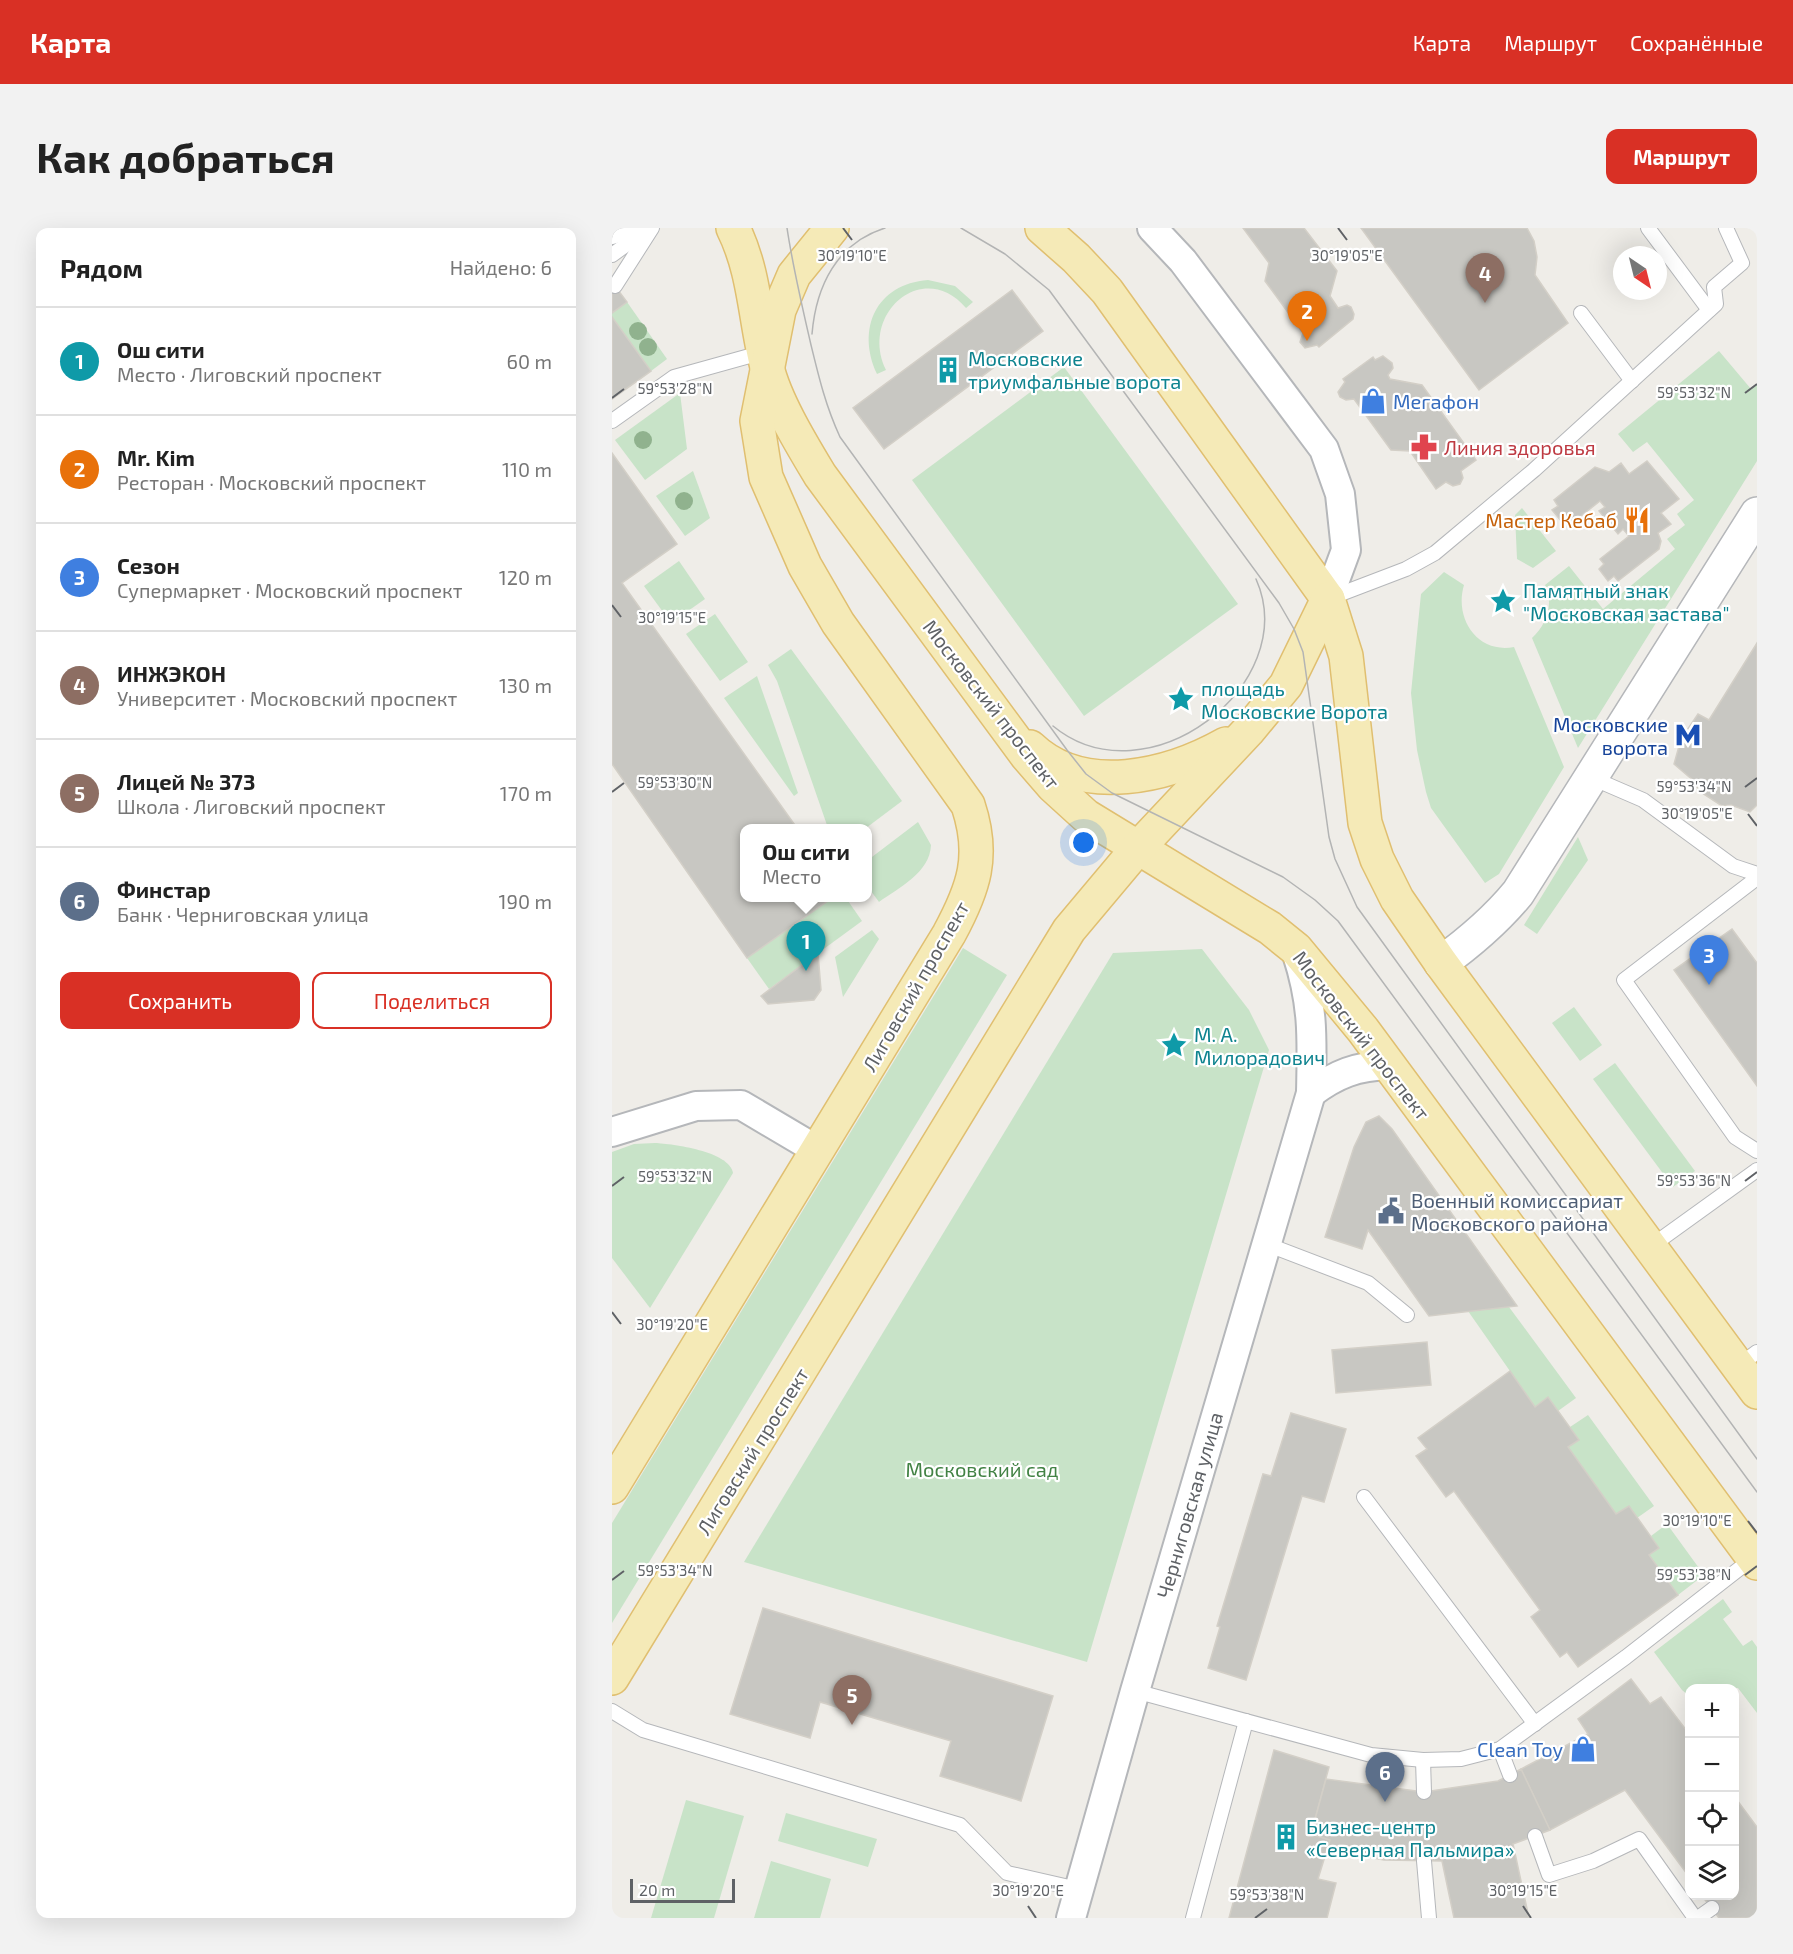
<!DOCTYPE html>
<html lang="ru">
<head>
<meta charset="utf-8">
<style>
  :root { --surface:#fff; --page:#f2f2f2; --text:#222; --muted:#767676; --line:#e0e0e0; --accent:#d93025 }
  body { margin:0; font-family:"Exo 2",sans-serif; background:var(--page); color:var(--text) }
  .controls { position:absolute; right:18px; bottom:18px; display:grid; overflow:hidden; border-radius:12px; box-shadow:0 6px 24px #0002 }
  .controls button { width:54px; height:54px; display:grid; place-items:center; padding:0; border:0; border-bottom:2px solid var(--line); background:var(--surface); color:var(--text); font:30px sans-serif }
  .compass { position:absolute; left:1001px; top:18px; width:54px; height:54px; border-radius:50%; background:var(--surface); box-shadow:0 6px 24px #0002; rotate:145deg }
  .scale { position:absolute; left:18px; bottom:15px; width:105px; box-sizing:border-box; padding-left:6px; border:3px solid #5f6266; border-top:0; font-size:16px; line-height:21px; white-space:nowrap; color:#5f6266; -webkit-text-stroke:4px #fff; paint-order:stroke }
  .you { position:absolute; left:472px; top:615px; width:21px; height:21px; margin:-15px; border:4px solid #fff; border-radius:50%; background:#1a73e8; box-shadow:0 0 0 9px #1a73e833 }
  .badge { display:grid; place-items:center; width:39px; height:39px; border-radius:50%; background:var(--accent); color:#fff; font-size:20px; font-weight:700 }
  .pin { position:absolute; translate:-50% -50px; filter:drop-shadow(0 2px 3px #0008) }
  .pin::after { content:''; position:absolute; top:32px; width:21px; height:18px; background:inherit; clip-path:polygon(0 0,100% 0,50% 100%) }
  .popup { position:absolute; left:128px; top:596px; width:132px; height:78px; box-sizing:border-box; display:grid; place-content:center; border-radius:12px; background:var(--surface); filter:drop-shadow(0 2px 4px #0005); font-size:20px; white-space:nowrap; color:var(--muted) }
  .popup b { font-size:22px; color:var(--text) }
  .popup::after { content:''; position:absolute; left:50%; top:100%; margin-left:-12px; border:12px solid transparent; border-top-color:var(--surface) }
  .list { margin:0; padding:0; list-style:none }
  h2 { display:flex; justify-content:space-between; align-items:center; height:78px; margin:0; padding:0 24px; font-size:26px }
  h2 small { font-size:20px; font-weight:400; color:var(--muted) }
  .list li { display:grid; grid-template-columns:39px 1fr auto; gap:18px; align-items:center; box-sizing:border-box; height:108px; padding:0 24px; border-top:2px solid var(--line) }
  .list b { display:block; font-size:22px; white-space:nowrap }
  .list p { margin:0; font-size:20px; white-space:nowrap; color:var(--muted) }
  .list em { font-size:20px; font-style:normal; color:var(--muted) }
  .actions { display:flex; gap:12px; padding:18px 24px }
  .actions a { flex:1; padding:14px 0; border:2px solid var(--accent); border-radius:12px; text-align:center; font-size:21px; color:var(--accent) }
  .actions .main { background:var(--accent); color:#fff }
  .icon { flex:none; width:33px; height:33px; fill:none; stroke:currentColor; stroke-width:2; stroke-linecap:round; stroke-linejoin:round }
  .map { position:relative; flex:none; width:1145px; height:1690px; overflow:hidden; border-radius:12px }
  header { display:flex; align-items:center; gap:36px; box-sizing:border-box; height:84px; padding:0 30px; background:var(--accent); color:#fff }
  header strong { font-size:28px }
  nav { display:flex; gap:33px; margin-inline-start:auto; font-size:21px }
  .intro { display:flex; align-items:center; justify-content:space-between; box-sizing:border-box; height:144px; padding:0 36px }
  h1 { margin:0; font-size:42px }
  .button { padding:15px 27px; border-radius:12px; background:var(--accent); color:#fff; font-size:21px; font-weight:700 }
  main { display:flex; gap:36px; padding:0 36px }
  aside { flex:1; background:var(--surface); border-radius:12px; box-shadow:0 6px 24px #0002 }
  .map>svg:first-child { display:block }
  .green { fill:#c8e3c8 }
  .building { fill:#c8c7c2; stroke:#d3cfc7; stroke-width:1.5 }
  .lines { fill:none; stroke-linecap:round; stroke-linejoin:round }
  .service-casing { stroke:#b5b7ba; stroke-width:16 }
  .minor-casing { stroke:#b5b7ba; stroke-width:32 }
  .tertiary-casing { stroke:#b5b7ba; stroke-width:36 }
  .primary-casing { stroke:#e0bf70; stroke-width:36 }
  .service { stroke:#fff; stroke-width:14 }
  .minor { stroke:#fff; stroke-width:28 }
  .tertiary { stroke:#fff; stroke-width:33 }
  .primary { stroke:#f5eab7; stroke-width:33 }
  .tram { stroke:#b3b4b4; stroke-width:1.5 }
  .tree { fill:#90b28e }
  .ticks { fill:none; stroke:#5f6266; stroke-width:2 }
  .labels { text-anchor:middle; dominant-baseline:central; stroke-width:4.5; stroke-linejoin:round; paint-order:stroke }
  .culture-label { font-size:20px; fill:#0d838f; stroke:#fff; text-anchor:start }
  .shop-label { font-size:20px; fill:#366cbe; stroke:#fff; text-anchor:start }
  .health-label { font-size:20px; fill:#be3a42; stroke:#fff; text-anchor:start }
  .food-label { font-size:20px; fill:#c56008; stroke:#fff; text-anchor:end }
  .street-label { font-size:20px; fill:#5f6266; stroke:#fff }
  .transit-label { font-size:20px; fill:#164399; stroke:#fff; text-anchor:end }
  .service-label { font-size:20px; fill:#4e5e75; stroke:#fff; text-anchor:start }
  .park-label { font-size:20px; fill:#428244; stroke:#fff }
  .ticks-label { font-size:15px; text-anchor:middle; fill:#5f6266; stroke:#fff; stroke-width:4.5; stroke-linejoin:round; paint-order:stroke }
</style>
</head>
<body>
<header>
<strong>Карта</strong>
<nav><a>Карта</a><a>Маршрут</a><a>Сохранённые</a></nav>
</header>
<div class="intro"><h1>Как добраться</h1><a class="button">Маршрут</a></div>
<main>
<aside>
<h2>Рядом<small>Найдено: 6</small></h2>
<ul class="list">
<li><span class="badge" style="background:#0f9aa8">1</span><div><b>Ош сити</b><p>Место · Лиговский проспект</p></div><em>60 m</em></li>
<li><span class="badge" style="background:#e8710a">2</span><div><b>Mr. Kim</b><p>Ресторан · Московский проспект</p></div><em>110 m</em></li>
<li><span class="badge" style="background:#3f7fe0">3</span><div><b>Сезон</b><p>Супермаркет · Московский проспект</p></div><em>120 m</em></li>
<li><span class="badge" style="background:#8d6e63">4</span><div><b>ИНЖЭКОН</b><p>Университет · Московский проспект</p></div><em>130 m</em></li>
<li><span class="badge" style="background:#8d6e63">5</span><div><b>Лицей № 373</b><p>Школа · Лиговский проспект</p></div><em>170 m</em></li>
<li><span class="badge" style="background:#5c6f8a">6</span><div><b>Финстар</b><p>Банк · Черниговская улица</p></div><em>190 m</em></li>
</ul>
<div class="actions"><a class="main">Сохранить</a><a>Поделиться</a></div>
</aside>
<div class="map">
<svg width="1145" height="1690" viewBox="0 0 1145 1690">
  <rect width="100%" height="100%" fill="#efede8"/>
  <!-- green -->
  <g class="green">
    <path d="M316,52L343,58L361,74L354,80C311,30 247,86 274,142L265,146C244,101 264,56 316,52Z"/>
    <polygon points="15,74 55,131 39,143 0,89 0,85"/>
    <path d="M1107,123L1139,161L1145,156V233L966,520L920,410C935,396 942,376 933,357L957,338L991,381L1063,321L1055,311L1073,297L1065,286L1082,272L1035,214L1021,224L1006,206Z"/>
    <polygon points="452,139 626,376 472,488 300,252"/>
    <polygon points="68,165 75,221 33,252 3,212"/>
    <polygon points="81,243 98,290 73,308 44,268"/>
    <polygon points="910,280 944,323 921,340 905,331 903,287"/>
    <polygon points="67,333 93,371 59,395 32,358"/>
    <path d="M832,344L852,357C842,390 865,426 902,419L952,539L887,646L873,655L819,580L814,564L805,522L799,465L809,366Z"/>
    <polygon points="103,386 136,434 108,453 74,406"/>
    <polygon points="179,421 290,573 254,600 216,600 165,453 156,437"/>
    <polygon points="145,448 186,565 182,568 112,470"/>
    <path d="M306,594L319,617C318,645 286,660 267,674L256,659V632Z"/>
    <polygon points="966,609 976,632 925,706 912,697"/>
    <polygon points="220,670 234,670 250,693 157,761 135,730"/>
    <polygon points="260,702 267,711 231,769 223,729"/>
    <polygon points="351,720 395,747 0,1395 0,1295"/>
    <polygon points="590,721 637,782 657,822 475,1434 132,1334 501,725"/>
    <polygon points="962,779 990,817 968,833 940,795"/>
    <polygon points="1003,835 1083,943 1061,959 981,851"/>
    <path d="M43,915C61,916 117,923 121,945L38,1080L0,1030V924L22,916Z"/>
    <polygon points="897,1079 964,1170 946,1183 936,1169 923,1179 856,1083"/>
    <polygon points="976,1187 1042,1278 1025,1290 1017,1278 1004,1286 956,1219 967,1212 958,1199"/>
    <polygon points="1055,1296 1092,1347 1066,1367 1037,1327 1047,1320 1039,1308"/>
    <polygon points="1111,1371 1120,1384 1111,1391 1131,1418 1140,1412 1145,1419 1145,1485 1126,1460 1078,1460 1077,1468 1070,1462 1042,1424"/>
    <polygon points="74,1572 132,1588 102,1690 39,1690"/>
    <polygon points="174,1585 265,1611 256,1639 166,1613"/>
    <polygon points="159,1633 219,1651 208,1690 142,1690"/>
  </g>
  <!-- building -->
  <g class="building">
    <polygon points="631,0 692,0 725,43 718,68 726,80 735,77 739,79 742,86 741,91 707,119 705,117 693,120 688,114 691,105 653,53 657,35"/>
    <polygon points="749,0 915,0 922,13 925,29 923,47 956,95 867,162"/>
    <polygon points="0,54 15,74 0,85"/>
    <polygon points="400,62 431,103 272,221 241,180"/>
    <polygon points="0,89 39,143 0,171"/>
    <polygon points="771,128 780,135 781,140 776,147 778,151 810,157 864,232 849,243 851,250 848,256 841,258 834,254 824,261 798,223 779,222 742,171 734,172 728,169 726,164 733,154 731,151 761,129 763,132"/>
    <polygon points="0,225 65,316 10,355 185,600 132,600 132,670 220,670 135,730 0,536"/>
    <polygon points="1035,233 1067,271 1049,285 1059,296 1046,305 1049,313 1047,321 1006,353 1002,348 996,353 987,341 992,336 988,331 1017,308 1011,301 1006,306 987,283 993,279 988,273 960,295 956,290 950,294 940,282 946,278 942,272 983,239 997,244 1009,235 1017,246"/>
    <polygon points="1145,415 1145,577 1138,584 1119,577 1110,578 1087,563 1083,554 1062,536 1069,511 1086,486 1097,492"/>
    <polygon points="1120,701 1145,735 1145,858 1062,742"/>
    <polygon points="206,725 209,762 202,772 156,776 149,768"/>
    <polygon points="767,888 780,901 905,1078 817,1088 756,1002 750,1021 713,1009 742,919 754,894"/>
    <polygon points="815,1114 819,1157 724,1165 720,1122"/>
    <polygon points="898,1143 923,1179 936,1169 967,1212 956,1219 1004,1286 1017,1278 1047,1320 1037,1327 1066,1367 966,1439 955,1424 948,1429 919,1389 928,1382 842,1263 834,1269 804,1228 815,1221 806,1210"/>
    <polygon points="679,1185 734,1201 712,1274 690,1268 634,1452 596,1440 608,1399 605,1398 651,1246 659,1248"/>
    <polygon points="151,1380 441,1468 409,1573 328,1548 339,1513 208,1474 198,1510 118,1486"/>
    <polygon points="1019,1451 1038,1476 1049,1469 1078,1507 1078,1650 1013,1562 938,1602 909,1541 976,1506 966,1491"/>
    <polygon points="662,1522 717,1539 699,1606 718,1612 706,1651 724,1655 715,1690 617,1690"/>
    <polygon points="909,1541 938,1602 901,1616 917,1690 842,1690 830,1633 772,1632 715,1621 718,1612 699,1606 714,1551 812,1564 886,1553"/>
    <polygon points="1122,1568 1145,1599 1145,1690 1107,1690 1090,1668 1122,1668"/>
  </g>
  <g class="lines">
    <!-- service casing -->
    <g class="service-casing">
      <g id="service">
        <polyline points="1036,0 1097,82"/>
        <polyline points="0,9 30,0"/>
        <polyline points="0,27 36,1"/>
        <polyline points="3,58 40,0"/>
        <polyline points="969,85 1020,153"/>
        <polyline points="0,193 62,149 152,124"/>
        <polyline points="718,370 794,341 823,325 922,242 1104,76 1102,59 1130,35 1114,0"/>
        <polyline points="980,550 1031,572 1121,638 1145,646"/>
        <polyline points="1145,650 1012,752 1123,909 1145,923"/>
        <polyline points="654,1016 756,1055 795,1087"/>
        <polyline points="1038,1019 1145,942"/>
        <polyline points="1126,1138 1145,1124"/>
        <polyline points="752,1269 923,1496"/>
        <polyline points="523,1463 759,1527 811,1532 849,1531 888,1521 1014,1429 1141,1330"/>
        <polyline points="0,1483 31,1502 348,1597 395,1645 466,1661"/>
        <polyline points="888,1521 898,1547"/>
        <polyline points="811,1532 812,1564"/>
        <polyline points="923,1608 937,1647 981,1633 1027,1611 1083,1690"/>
        <polyline points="812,1633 817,1690"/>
        <polyline points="581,1690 634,1493"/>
        <polyline points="1086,1690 1100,1680"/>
      </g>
    </g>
    <!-- minor casing -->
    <g class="minor-casing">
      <g id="minor">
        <polyline points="540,0 571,33 712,221 728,266 734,322 716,371"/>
        <path d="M699,865C724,846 745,838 777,837"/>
        <polyline points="0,904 84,878 129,877 205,922"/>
        <path d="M459,1690L523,1463L699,865C700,812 702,778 685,726"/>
      </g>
    </g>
    <!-- tertiary casing -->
    <g class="tertiary-casing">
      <path id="tertiary" d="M829,735C858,714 883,693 906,665L1145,286"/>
    </g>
    <!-- primary casing -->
    <g class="primary-casing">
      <g id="primary">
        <path d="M121,0C143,44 143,92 155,139C163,173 190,217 208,247L415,528L441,558L474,588L658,700L684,721L751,802L1145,1335"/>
        <polyline points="430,0 464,30 495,63 716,371 734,428 753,595 765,631 785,671 829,735 1145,1164"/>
        <path d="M418,519C471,570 557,548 614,516"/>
        <path d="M0,1259L337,706C362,660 373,628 356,577L226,395L193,338L154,249L145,193L167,82L182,47L220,0"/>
        <polyline points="0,1450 457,702 525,621 636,503 674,457 716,371"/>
      </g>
    </g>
    <!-- service -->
    <use href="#service" class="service"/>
    <!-- minor -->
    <use href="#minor" class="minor"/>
    <!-- tertiary -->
    <use href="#tertiary" class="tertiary"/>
    <!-- primary -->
    <use href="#primary" class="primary"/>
    <!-- tram -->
    <g class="tram">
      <path d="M175,0C181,40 190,78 199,117C207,150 214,179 228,209L455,522L474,546L500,565L671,649L703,672L726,693L1145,1264"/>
      <polyline points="349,0 393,26 437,62 667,375 682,401 691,424 717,609 723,631 745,679 1145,1231"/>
      <path d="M200,106C204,58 225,15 273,0"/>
      <path d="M441,498C534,575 691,457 644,351"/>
    </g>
  </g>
  <!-- trees -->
  <g class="tree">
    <circle cx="26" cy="103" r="9"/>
    <circle cx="36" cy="119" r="9"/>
    <circle cx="31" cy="212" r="9"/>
    <circle cx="72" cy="273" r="9"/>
  </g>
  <!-- ticks -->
  <path class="ticks" d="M231,0L240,12M726,0L735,12M1133,165L1145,156M0,170L12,161M0,377L9,389M1133,559L1145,550M0,564L12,555M1136,586L1145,598M1133,953L1145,944M0,958L12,949M0,1084L9,1096M1136,1293L1145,1305M1133,1347L1145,1338M0,1352L12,1343M416,1678L424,1690M911,1678L919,1690M643,1690L655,1681"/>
  <!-- icons -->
  <defs>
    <g id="building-bare" transform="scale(2.07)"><path d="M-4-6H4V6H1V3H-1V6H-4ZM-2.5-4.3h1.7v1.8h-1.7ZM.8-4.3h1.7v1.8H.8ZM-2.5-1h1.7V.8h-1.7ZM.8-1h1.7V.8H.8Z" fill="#0f9aa8" stroke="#fff" stroke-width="2.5" paint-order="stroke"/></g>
    <g id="shop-bare" transform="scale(2.07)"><path d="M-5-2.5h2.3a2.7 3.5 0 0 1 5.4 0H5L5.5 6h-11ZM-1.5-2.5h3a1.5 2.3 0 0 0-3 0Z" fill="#3f7fe0" stroke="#fff" stroke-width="2.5" paint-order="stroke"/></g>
    <g id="pharmacy-bare" transform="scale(2.07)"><path d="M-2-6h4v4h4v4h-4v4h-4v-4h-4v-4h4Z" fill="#e0444e" stroke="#fff" stroke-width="2.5" paint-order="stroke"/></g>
    <g id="restaurant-bare" transform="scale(2.07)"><path d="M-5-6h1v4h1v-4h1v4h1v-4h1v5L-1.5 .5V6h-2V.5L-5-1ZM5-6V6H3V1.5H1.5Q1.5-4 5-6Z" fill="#e8710a" stroke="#fff" stroke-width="2.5" paint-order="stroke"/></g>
    <g id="sight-bare" transform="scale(2.07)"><path d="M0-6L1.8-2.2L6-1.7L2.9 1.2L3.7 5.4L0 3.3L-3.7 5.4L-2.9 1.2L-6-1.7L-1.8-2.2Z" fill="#0f9aa8" stroke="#fff" stroke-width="2.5" paint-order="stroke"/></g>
    <g id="metro-bare" transform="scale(2.07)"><path d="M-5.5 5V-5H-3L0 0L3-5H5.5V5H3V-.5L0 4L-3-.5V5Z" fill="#1a4fb4" stroke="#fff" stroke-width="2.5" paint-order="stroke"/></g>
    <g id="civic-bare" transform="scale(2.07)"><path d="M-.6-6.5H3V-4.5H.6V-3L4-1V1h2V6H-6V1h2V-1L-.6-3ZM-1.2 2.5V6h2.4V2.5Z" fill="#5c6f8a" stroke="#fff" stroke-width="2.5" paint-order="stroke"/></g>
  </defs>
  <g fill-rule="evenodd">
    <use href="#building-bare" x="336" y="142"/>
    <use href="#shop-bare" x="761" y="173"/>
    <use href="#pharmacy-bare" x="812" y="219"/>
    <use href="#restaurant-bare" x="1025" y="292"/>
    <use href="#sight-bare" x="891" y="373"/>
    <use href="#sight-bare" x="569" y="471"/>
    <use href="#metro-bare" x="1076" y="507"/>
    <use href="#sight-bare" x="562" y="817"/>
    <use href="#civic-bare" x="779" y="983"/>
    <use href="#shop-bare" x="971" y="1521"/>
    <use href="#building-bare" x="674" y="1609"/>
  </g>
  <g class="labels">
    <!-- culture labels -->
    <g class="culture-label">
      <text x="356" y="130">Московские<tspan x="356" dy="23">триумфальные ворота</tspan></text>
      <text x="911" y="362">Памятный знак<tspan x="911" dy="23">"Московская застава"</tspan></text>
      <text x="589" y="460">площадь<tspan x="589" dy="23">Московские Ворота</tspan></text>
      <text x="582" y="806">М. А.<tspan x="582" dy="23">Милорадович</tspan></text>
      <text x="694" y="1598">Бизнес-центр<tspan x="694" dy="23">«Северная Пальмира»</tspan></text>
    </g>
    <!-- shop labels -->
    <g class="shop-label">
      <text x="781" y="173">Мегафон</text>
      <text x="951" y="1521" text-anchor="end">Clean Toy</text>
    </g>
    <!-- health labels -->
    <g class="health-label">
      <text x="832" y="219">Линия здоровья</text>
    </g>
    <!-- food labels -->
    <g class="food-label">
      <text x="1005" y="292">Мастер Кебаб</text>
    </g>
    <!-- street labels -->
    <g class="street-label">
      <text transform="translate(380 476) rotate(52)">Московский проспект</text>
      <text transform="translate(303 758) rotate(-60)">Лиговский проспект</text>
      <text transform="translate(750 807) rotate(52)">Московский проспект</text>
      <text transform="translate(140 1223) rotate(-58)">Лиговский проспект</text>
      <text transform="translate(577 1277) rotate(-74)">Черниговская улица</text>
    </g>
    <!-- transit labels -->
    <g class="transit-label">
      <text x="1056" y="496">Московские<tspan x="1056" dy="23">ворота</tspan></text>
    </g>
    <!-- service labels -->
    <g class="service-label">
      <text x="799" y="972">Военный комиссариат<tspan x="799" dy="23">Московского района</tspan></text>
    </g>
    <!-- park labels -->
    <g class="park-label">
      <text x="370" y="1241">Московский сад</text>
    </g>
  </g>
  <g class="ticks-label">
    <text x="240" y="33">30°19'10"E</text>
    <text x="735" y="33">30°19'05"E</text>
    <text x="63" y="166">59°53'28"N</text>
    <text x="1082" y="170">59°53'32"N</text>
    <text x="60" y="395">30°19'15"E</text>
    <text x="63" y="560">59°53'30"N</text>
    <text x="1082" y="564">59°53'34"N</text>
    <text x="1085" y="591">30°19'05"E</text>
    <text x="63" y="954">59°53'32"N</text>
    <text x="1082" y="958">59°53'36"N</text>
    <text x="60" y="1102">30°19'20"E</text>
    <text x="1085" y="1298">30°19'10"E</text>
    <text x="63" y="1348">59°53'34"N</text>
    <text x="1082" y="1352">59°53'38"N</text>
    <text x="416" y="1668">30°19'20"E</text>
    <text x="911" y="1668">30°19'15"E</text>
    <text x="655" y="1672">59°53'38"N</text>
  </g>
</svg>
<div class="controls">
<button>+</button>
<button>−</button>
<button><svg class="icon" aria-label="locate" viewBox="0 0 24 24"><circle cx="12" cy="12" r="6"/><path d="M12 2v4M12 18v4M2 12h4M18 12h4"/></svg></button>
<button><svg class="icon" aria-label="layers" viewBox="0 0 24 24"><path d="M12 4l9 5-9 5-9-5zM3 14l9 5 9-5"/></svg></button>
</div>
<svg class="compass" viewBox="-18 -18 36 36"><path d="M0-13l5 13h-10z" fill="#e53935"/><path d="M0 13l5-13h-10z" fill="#767676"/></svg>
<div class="scale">20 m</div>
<div class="you"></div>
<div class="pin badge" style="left:194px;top:743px;background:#0f9aa8">1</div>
<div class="popup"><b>Ош сити</b>Место</div>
<div class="pin badge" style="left:695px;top:113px;background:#e8710a">2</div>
<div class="pin badge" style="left:1097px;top:757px;background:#3f7fe0">3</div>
<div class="pin badge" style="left:873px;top:75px;background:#8d6e63">4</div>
<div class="pin badge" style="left:240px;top:1497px;background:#8d6e63">5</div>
<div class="pin badge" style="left:773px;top:1574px;background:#5c6f8a">6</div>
</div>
</main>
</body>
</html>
